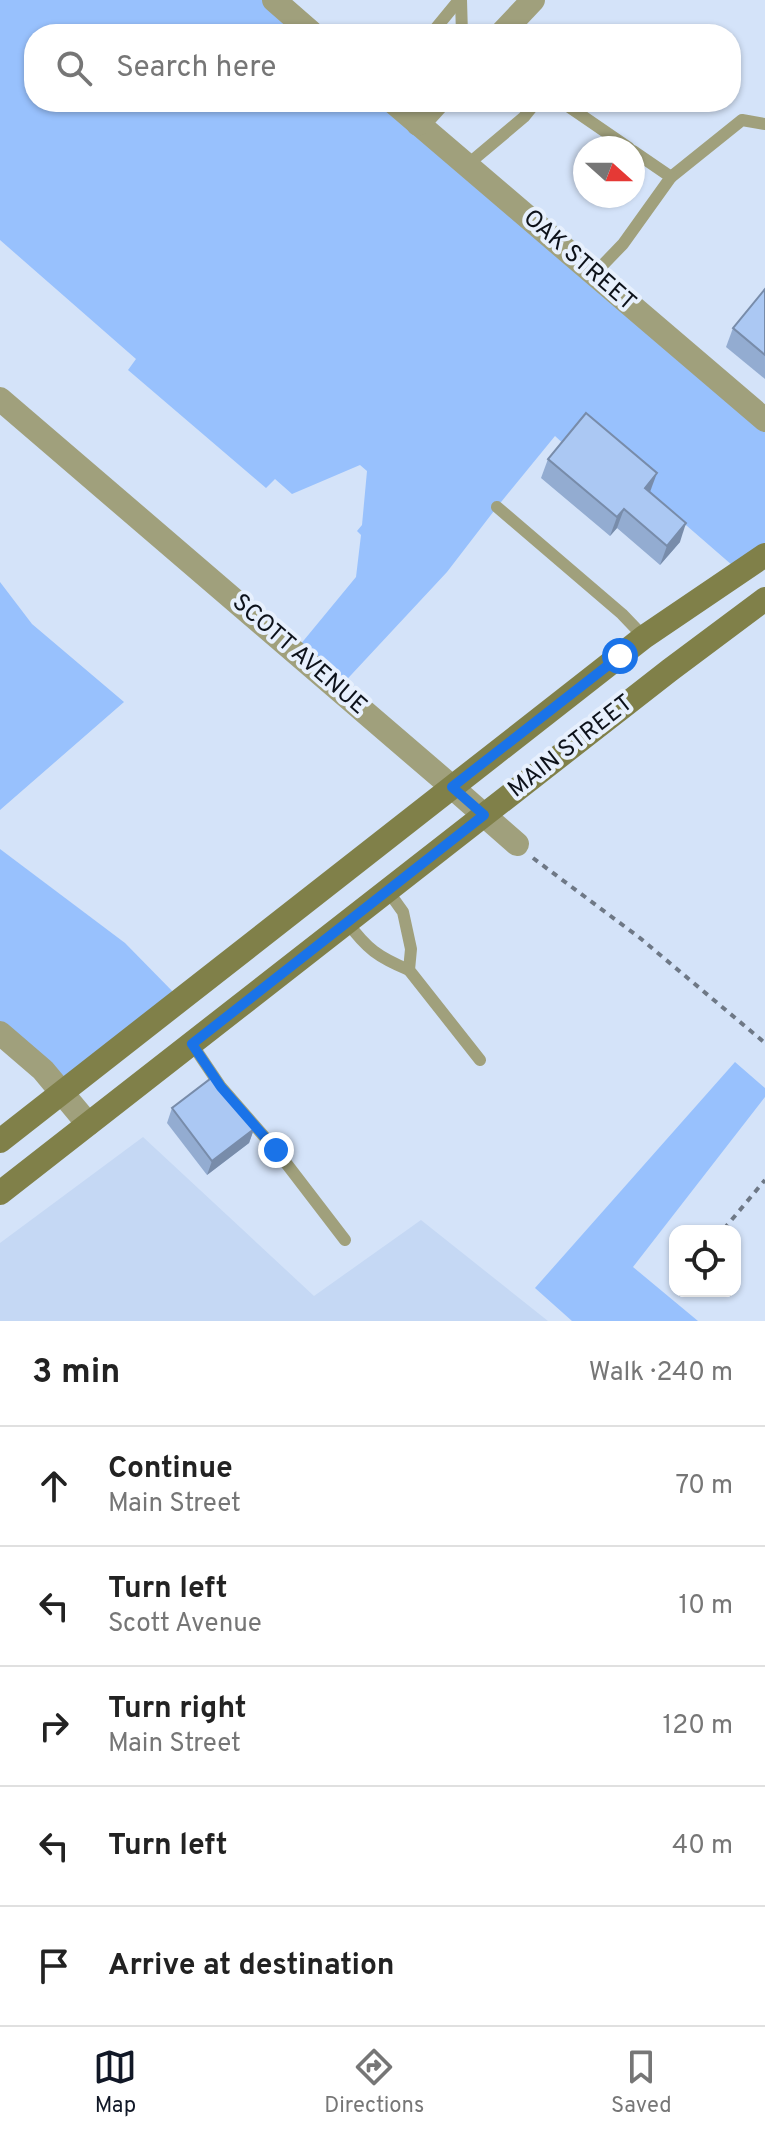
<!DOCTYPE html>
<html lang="en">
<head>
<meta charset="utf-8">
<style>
  :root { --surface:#fff; --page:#f2f2f2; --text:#222; --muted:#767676; --line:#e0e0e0; --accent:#111827 }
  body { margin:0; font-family:Overpass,sans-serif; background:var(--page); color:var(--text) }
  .controls { position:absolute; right:24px; bottom:24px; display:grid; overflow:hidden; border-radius:16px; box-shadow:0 2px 6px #0004 }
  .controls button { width:72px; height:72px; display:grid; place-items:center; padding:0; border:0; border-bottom:2px solid var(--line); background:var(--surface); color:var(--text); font:40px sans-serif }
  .compass { position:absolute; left:573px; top:136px; width:72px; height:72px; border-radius:50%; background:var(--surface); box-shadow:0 2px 6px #0004; rotate:111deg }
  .stop { position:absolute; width:24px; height:24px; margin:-18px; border:6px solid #1a73e8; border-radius:50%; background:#fff }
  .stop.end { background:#1a73e8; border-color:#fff; box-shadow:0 2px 8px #0008 }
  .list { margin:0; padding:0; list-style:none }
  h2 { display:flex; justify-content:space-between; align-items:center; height:104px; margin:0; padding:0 32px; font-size:34px }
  h2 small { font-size:26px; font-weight:400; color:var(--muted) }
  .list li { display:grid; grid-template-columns:52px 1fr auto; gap:24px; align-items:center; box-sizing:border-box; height:120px; padding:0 32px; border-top:2px solid var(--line) }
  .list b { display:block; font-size:30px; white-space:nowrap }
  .list p { margin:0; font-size:26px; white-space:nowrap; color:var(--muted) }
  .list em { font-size:26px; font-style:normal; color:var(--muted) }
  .icon { flex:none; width:44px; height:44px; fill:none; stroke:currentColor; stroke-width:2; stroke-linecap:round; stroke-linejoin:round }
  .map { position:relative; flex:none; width:765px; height:1321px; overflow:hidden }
  .search { position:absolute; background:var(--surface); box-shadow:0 2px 6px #0004; left:24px; right:24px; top:24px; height:88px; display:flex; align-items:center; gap:20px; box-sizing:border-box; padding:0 28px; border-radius:32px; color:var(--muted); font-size:30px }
  .sheet { height:704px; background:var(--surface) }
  nav { display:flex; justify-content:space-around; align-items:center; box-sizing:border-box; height:112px; border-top:2px solid var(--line); background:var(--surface); font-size:22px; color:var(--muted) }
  nav a { display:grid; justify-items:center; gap:4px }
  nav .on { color:var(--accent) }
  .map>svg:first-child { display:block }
  .built { fill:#c5d8f4 }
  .green { fill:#98c1fd }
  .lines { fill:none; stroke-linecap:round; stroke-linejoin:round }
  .path { stroke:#6e7886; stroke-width:4; stroke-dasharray:6 6; stroke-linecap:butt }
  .lane { stroke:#a0a07c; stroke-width:12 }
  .street { stroke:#a0a07c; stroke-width:24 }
  .secondary { stroke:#808049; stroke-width:24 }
  .wall { fill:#93acd1 }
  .shaded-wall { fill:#788caa }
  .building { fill:#abc8f3; stroke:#788caa; stroke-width:2 }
  .route { stroke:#1a73e8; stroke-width:10 }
  .labels { text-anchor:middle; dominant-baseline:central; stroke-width:8; stroke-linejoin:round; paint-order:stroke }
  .street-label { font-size:24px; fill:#0d121a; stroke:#e7f0fd }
</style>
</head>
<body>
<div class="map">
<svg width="765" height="1321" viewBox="0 0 765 1321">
  <rect width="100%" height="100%" fill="#d4e3f9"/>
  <!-- built -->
  <polygon class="built" points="143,1137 314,1296 421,1220 548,1321 0,1321 0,1243"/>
  <!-- green -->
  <g class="green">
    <polygon points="0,0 274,0 313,34 34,34 34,102 393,102 765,420 765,555 740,572 580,433 567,447 555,436 497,507 447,572 338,689 295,651 356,577 361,535 357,531 362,525 367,471 360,465 292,494 275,479 266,488 128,370 136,359 0,240"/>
    <polygon points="0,582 32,624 124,702 0,810"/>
    <polygon points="0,849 125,943 180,999 62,1092 0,1033"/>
    <polygon points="735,1062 765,1088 765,1097 633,1267 698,1321 572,1321 535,1288"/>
  </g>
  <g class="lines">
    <!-- path -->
    <g class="path">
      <polyline points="533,858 640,938 765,1043"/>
      <polyline points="724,1229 765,1180"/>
    </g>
    <!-- lane -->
    <g class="lane">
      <polyline points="461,0 462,34"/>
      <polyline points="431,34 459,0"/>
      <polyline points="562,102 629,148"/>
      <polyline points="467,165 524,117 536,102"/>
      <polyline points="671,177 742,120 765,124"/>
      <polyline points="594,274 623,244 671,177 633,151"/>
      <polyline points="497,507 622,614 644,637"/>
      <polyline points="388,891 403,912 411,949 409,970 480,1060"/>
      <path d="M347,922C367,949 378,957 409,970"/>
      <polyline points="192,1044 221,1087 276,1150 345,1240"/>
    </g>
    <!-- street -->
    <g class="street">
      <polyline points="274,0 313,34"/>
      <polyline points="501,34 533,0"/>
      <polyline points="393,102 765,420"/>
      <polyline points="418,124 438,102"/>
      <polyline points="0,399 452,787 517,844"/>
      <polyline points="0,1033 43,1070 88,1124"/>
    </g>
    <!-- secondary -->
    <g class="secondary">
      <polyline points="0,1141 644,637 765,555"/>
      <polyline points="0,1193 670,670 765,599"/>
    </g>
  </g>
  <!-- wall -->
  <g class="wall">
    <polygon points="765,289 765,379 726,347 733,328"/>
    <polygon points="548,459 650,492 680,542 660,565 617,528 610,536 541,478"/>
    <polygon points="172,1108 254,1129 249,1143 207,1175 167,1123"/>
  </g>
  <!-- shaded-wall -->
  <g class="shaded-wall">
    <polygon points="657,473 650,492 645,488"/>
    <polygon points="624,509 617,528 610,536 617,517"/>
    <polygon points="686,523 680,542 660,565 667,546"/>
    <polygon points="254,1129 249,1143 207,1175 212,1161"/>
  </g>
  <!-- building -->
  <g class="building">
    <polygon points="765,289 765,355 733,328"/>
    <polygon points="586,413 657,473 645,488 686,523 667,546 624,509 617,517 548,459"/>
    <polygon points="214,1076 254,1129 212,1161 172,1108"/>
  </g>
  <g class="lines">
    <!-- route -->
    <polyline class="route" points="276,1150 221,1087 192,1044 484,815 452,787 620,656"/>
  </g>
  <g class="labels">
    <!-- street labels -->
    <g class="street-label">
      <text transform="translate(579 261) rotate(41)">OAK STREET</text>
      <text transform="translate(299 655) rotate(41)">SCOTT AVENUE</text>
      <text transform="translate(571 747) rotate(-38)">MAIN STREET</text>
    </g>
  </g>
</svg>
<div class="controls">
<button><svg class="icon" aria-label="locate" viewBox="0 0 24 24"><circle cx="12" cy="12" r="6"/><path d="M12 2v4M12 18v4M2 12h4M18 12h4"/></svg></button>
</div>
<svg class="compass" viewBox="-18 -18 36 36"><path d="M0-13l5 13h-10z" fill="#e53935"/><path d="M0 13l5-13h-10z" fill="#767676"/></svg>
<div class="stop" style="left:620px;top:656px"></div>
<div class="stop end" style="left:276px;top:1150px"></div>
<div class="search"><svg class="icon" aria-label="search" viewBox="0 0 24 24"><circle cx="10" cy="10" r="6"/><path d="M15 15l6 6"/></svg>Search here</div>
</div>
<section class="sheet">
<h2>3 min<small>Walk · 240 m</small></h2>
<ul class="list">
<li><svg class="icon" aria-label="ahead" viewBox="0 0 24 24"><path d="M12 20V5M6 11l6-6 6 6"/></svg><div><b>Continue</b><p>Main Street</p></div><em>70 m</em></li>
<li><svg class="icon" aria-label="left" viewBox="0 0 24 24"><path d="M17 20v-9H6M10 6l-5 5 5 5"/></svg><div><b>Turn left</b><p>Scott Avenue</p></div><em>10 m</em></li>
<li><svg class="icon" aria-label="right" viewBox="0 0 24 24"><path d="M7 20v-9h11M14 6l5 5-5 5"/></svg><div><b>Turn right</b><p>Main Street</p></div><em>120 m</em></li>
<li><svg class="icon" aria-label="left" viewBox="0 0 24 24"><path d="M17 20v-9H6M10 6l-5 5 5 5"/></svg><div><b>Turn left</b></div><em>40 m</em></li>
<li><svg class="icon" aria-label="arrive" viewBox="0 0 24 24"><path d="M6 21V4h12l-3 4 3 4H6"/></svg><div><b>Arrive at destination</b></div></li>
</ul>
</section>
<nav>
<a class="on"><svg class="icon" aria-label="map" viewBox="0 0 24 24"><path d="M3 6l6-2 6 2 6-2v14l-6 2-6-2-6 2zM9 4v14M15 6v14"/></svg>Map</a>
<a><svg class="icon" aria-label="directions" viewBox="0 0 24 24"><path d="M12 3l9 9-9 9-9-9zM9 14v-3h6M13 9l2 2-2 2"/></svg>Directions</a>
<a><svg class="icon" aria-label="saved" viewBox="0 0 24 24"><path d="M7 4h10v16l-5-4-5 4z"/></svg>Saved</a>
</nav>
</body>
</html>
